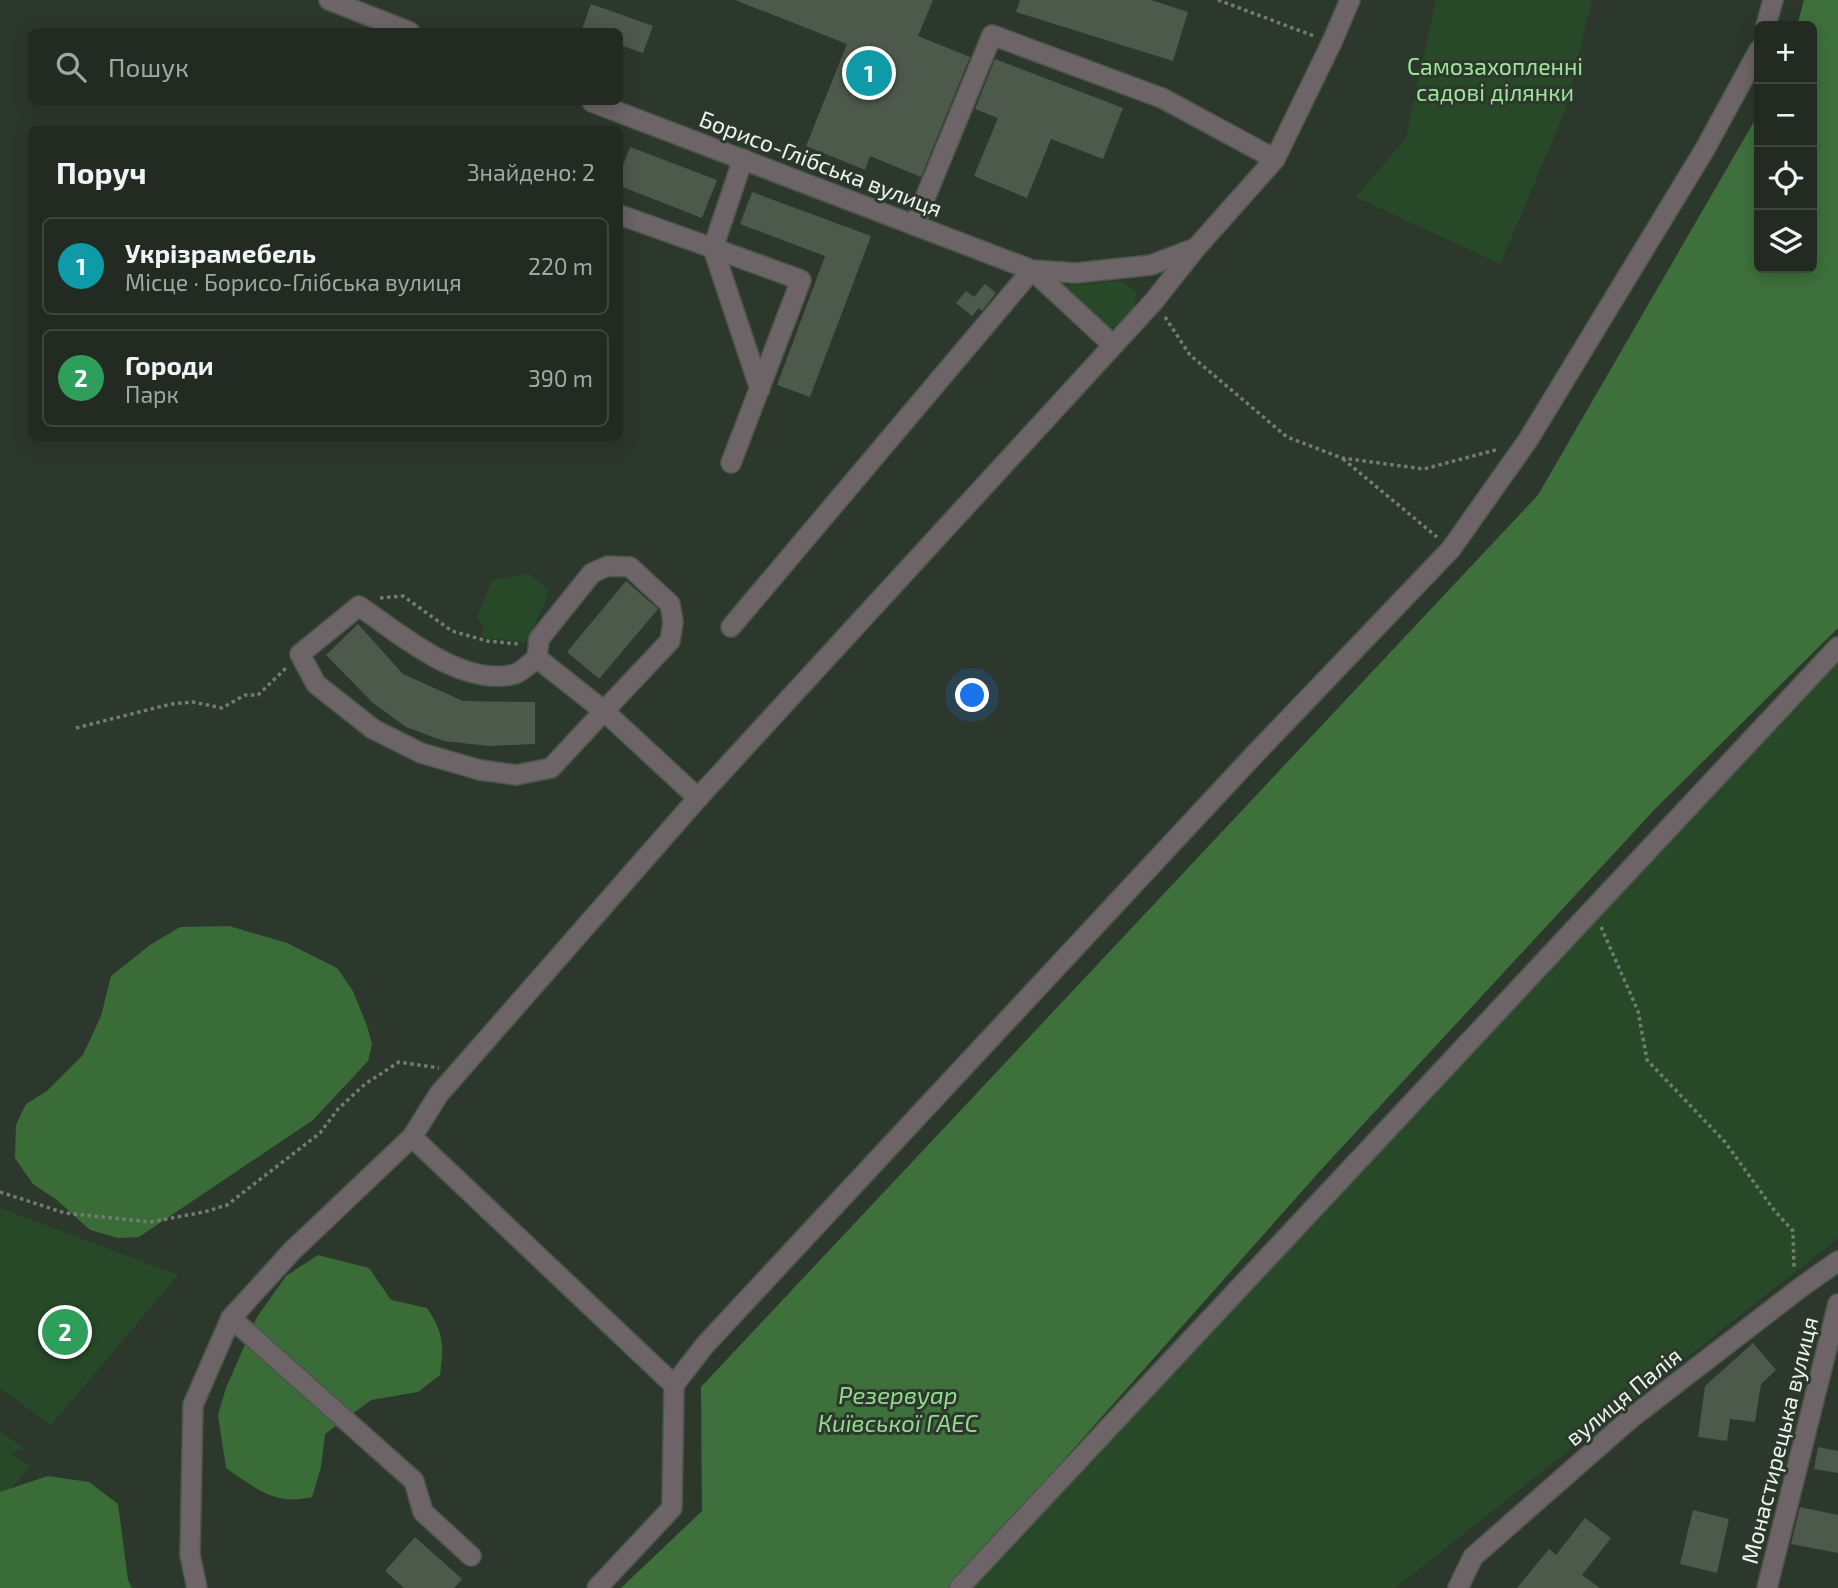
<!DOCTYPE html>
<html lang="uk">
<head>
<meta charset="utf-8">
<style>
  :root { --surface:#222a21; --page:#2e362e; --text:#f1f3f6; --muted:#a2a7a5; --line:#3f463f; --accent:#d93025 }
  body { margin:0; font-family:"Exo 2",sans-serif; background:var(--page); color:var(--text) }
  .controls { position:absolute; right:21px; top:21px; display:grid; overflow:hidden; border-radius:10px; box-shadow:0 4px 18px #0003 }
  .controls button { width:63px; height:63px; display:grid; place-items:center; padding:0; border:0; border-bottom:2px solid var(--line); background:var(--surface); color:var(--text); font:35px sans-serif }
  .you { position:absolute; left:973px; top:696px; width:24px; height:24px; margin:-18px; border:5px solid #fff; border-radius:50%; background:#1a73e8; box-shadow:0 0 0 10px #1a73e833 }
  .badge { display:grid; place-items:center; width:46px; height:46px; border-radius:50%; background:var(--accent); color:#fff; font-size:23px; font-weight:700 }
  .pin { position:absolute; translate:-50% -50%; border:4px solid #fff; box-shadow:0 2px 7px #0006 }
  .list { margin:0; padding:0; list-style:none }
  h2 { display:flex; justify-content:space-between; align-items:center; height:91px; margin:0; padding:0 28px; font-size:30px }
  h2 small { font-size:23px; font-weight:400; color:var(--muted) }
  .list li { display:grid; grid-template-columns:46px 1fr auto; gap:21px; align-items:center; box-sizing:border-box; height:98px; margin:0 14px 14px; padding:0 14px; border:2px solid var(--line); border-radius:10px }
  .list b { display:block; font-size:26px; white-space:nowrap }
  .list p { margin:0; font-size:23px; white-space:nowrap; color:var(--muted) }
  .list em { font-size:23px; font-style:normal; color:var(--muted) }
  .icon { flex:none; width:38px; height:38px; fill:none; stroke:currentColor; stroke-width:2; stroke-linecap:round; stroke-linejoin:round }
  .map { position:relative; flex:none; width:1838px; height:1588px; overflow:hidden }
  .search { position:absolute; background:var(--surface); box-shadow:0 4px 18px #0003; left:28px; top:28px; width:595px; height:77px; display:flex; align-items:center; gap:18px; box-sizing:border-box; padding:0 24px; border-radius:10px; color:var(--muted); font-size:26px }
  .panel { position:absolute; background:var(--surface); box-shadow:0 4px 18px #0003; left:28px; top:126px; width:595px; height:315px; border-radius:10px }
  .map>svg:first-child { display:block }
  .green { fill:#284927 }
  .forest { fill:#3a6c38 }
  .water { fill:#3e703c }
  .building { fill:#4c594b }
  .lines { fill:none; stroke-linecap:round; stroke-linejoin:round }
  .minor-casing { stroke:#4c564b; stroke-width:22 }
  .path { stroke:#727c71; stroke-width:3.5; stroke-dasharray:3.5 3.5; stroke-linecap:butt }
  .minor { stroke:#6c6466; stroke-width:19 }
  .labels { text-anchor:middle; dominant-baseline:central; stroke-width:6; stroke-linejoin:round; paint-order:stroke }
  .park-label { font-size:23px; fill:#9ee69a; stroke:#2d382c }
  .street-label { font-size:23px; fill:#ecf4ec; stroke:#2d382c }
  .water-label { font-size:24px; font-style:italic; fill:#92da8f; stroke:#2d382c }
</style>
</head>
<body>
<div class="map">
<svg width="1838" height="1588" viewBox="0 0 1838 1588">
  <rect width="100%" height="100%" fill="#2d382c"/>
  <!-- green -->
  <g class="green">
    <polygon points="1436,0 1592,0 1565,111 1500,264 1356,197 1406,138"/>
    <path d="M1121,281L1136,291C1137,311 1124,319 1109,330L1065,286Z"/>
    <polygon points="530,574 549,591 528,642 482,637 483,625 477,617 492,580"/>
    <polygon points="1838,647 1838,1238 1395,1588 959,1588"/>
    <polygon points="0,1208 178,1275 51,1425 0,1388"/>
    <polygon points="0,1432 24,1448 9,1453 30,1466 0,1501"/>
  </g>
  <!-- forest -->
  <g class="forest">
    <polygon points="229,926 287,943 337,968 353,991 367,1026 372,1044 368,1061 313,1120 139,1237 118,1238 90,1230 57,1200 33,1184 15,1158 16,1125 26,1104 47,1091 83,1055 101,1016 111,976 150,945 180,927"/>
    <path d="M318,1255L369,1268L391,1300L427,1308C444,1333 444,1345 440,1375L418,1392L371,1400L325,1434L321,1467L312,1497C274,1506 256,1488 226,1468L218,1415L226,1388L257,1317L286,1276Z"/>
    <polygon points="48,1476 89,1482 118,1504 128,1580 132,1588 0,1588 0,1492"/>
  </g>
  <!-- water -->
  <polygon class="water" points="1804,0 1838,0 1838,628 1655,809 1319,1172 950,1588 621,1588 702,1511 701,1387 1538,495 1759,113 1759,268 1812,268 1812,26 1797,26"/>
  <!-- building -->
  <g class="building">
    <polygon points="735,0 933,0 918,36 970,57 921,177 870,156 865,170 806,146 847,44"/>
    <polygon points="1020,0 1151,0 1188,12 1173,61 1016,12"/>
    <polygon points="591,4 653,26 643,53 620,45 620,32 581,32"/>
    <polygon points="995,59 1123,108 1103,159 1051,139 1027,198 974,176 998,118 975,109"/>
    <polygon points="630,147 717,180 702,218 620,186 620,173"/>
    <polygon points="752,192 871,236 810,397 777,385 825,256 740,224"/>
    <polygon points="985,284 996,293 982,311 979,308 972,316 956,303 966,291 974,297"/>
    <polygon points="626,581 658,609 599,679 567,652"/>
    <polygon points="358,624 403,674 463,701 535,702 535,744 489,746 444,741 406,727 373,703 326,655"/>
    <polygon points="1753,1343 1776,1370 1761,1384 1755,1422 1730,1419 1727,1441 1698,1437 1705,1386"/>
    <polygon points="1818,1447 1838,1451 1838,1473 1814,1469"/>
    <polygon points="1800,1507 1838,1515 1838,1553 1791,1544"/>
    <polygon points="1693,1510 1729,1519 1717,1573 1680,1564"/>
    <polygon points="1585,1518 1611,1538 1582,1575 1600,1588 1517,1588 1549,1549 1556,1555"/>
    <polygon points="415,1537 462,1579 454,1588 404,1588 385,1571"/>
  </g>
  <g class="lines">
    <!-- minor casing -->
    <g class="minor-casing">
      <g id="minor">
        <polyline points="329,0 410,32"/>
        <polyline points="1766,26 1773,0"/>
        <polyline points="592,102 1032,270 1076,273 1151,265 1193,249"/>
        <polyline points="620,215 713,248 760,389"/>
        <polyline points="914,225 992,35 1162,98 1275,159"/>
        <polyline points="731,463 801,280 713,248 743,159"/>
        <polyline points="731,627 1032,270 1112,344"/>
        <path d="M537,658L539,639L592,573L608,566L630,567L670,604L673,622L670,641L604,711L537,658C530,663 522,672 515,674C462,688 400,634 359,606L300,654L316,684L373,729L421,753L480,770L516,775L551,768L604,711L698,798"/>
        <polyline points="412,1137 674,1385 672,1508 597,1588"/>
        <polyline points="231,1318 414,1481 423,1512 471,1556"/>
        <polyline points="674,1385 705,1345 1255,754 1451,549 1528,440 1705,149 1759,50"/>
        <polyline points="197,1588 190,1555 193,1405 231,1318 292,1251 412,1137 439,1094 698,798 1154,301 1196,248 1275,159 1332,42 1350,0"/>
        <polyline points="959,1588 1838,647"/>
        <polyline points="1458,1588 1473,1557 1630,1419 1800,1288 1838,1261"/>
        <polyline points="1767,1588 1838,1304"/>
      </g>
    </g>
    <!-- path -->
    <g class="path">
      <polyline points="1218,0 1314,36"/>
      <polyline points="1165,317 1190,355 1287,437 1342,458 1424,469 1499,449"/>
      <polyline points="1343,459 1437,537"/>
      <polyline points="380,598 403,596 452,631 487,641 519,644"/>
      <polyline points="76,728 171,704 193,702 222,708 245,695 258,695 286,668"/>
      <polyline points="1601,927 1638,1011 1647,1060 1725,1142 1774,1210 1793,1231 1794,1269"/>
      <polyline points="0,1192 65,1213 150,1222 204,1212 227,1205 320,1133 338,1109 365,1084 399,1062 439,1068"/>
    </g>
    <!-- minor -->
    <use href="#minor" class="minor"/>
  </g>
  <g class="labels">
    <!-- park labels -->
    <g class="park-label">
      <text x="1495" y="66">Самозахопленні<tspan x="1495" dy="26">садові ділянки</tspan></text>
    </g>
    <!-- street labels -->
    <g class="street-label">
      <text transform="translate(821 163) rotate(21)">Борисо-Глібська вулиця</text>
      <text transform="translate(1623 1396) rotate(-39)">вулиця Палія</text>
      <text transform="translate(1779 1440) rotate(-76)">Монастирецька вулиця</text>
    </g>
    <!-- water labels -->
    <g class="water-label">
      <text x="898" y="1394">Резервуар<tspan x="898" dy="28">Київської ГАЕС</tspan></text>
    </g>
  </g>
</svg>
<div class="controls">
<button>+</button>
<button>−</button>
<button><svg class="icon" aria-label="locate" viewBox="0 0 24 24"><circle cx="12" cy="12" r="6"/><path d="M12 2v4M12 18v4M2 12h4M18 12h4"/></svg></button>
<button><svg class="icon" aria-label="layers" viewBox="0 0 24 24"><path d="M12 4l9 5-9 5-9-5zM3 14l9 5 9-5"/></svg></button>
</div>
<div class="you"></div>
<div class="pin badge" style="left:869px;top:73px;background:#0f9aa8">1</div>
<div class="pin badge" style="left:65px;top:1332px;background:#2e9e5b">2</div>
<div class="search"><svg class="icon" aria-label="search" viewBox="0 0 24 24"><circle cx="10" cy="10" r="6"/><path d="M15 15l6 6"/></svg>Пошук</div>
<section class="panel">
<h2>Поруч<small>Знайдено: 2</small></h2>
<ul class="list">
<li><span class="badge" style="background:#0f9aa8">1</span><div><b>Укрізрамебель</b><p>Місце · Борисо-Глібська вулиця</p></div><em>220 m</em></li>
<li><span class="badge" style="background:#2e9e5b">2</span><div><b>Городи</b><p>Парк</p></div><em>390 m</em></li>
</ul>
</section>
</div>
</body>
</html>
